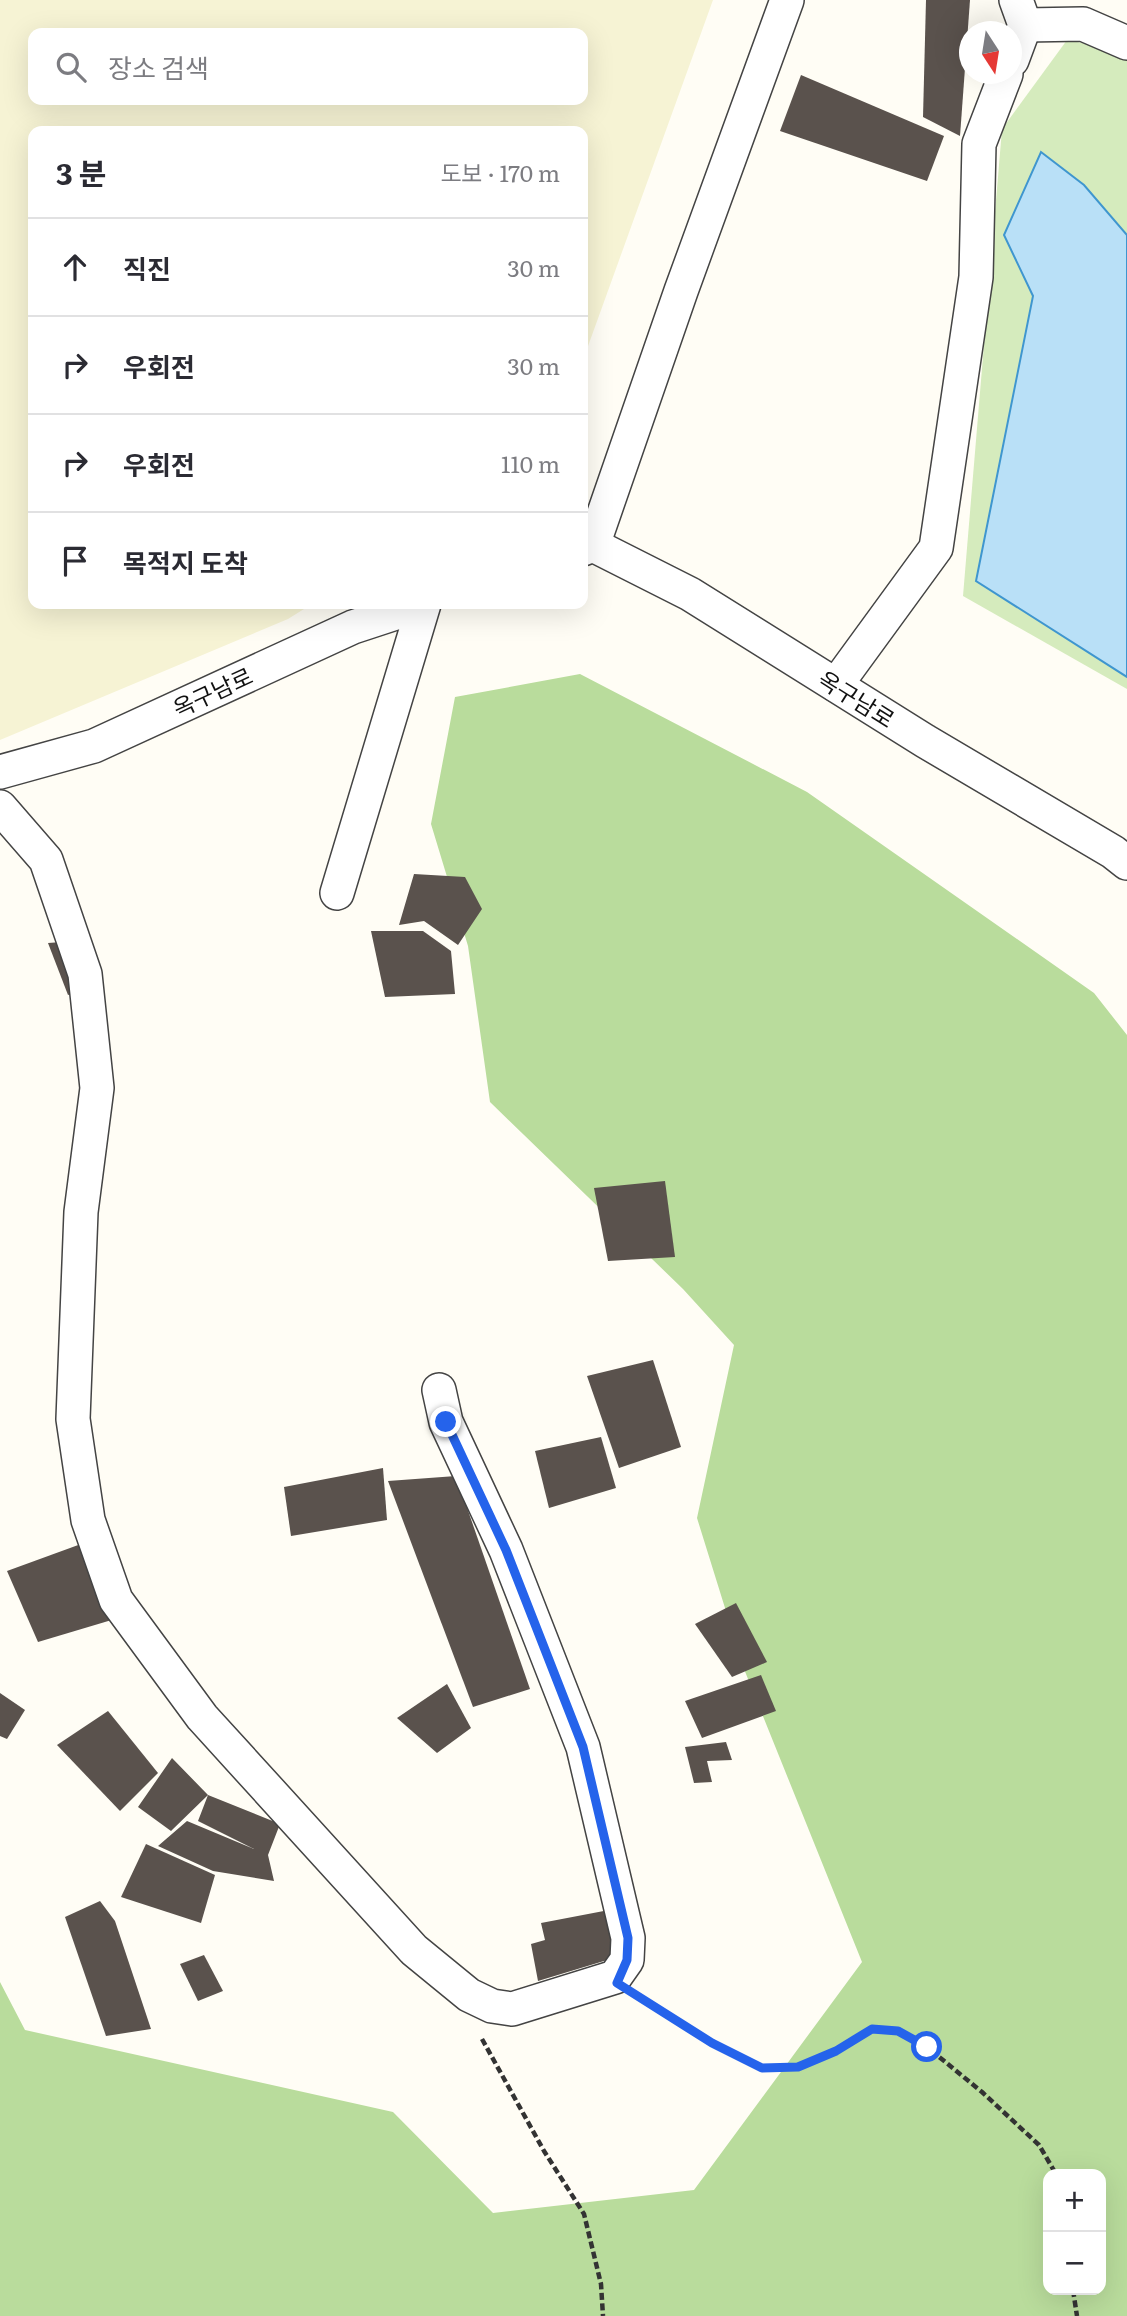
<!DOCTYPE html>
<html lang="ko">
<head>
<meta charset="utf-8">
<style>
  :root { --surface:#fff; --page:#f2f2f3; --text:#2b2b33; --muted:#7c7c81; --line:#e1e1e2 }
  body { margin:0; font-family:Literata,"Noto Sans KR",serif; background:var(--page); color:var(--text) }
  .controls { position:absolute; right:21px; bottom:21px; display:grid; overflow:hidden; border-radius:14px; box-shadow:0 7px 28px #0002 }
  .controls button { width:63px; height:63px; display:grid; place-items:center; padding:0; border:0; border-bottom:2px solid var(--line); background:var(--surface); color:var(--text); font:35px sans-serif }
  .compass { position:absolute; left:959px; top:21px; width:63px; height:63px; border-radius:50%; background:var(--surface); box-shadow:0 7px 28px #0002; rotate:168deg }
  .stop { position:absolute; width:21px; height:21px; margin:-16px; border:5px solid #2563eb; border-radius:50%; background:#fff }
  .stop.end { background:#2563eb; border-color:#fff; box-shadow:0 2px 7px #0008 }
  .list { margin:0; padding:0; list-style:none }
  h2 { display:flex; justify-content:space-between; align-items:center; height:91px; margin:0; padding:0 28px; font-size:30px }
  h2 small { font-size:23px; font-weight:400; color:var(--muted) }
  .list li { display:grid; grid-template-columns:46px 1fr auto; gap:21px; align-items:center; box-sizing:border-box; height:98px; padding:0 28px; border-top:2px solid var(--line) }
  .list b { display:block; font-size:26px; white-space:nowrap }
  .list em { font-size:23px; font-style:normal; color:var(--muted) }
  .icon { flex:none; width:38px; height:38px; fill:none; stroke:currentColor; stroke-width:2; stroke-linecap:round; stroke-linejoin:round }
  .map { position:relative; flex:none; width:1127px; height:2316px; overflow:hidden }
  .search { position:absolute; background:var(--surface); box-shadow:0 7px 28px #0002; left:28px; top:28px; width:560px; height:77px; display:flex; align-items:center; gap:18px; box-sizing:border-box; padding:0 24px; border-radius:14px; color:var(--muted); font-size:26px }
  .panel { position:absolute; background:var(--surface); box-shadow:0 7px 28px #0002; left:28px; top:126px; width:560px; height:483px; border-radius:14px }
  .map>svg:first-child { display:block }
  .farmland { fill:#f6f3d4; fill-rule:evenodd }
  .green { fill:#d5ebbd }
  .forest { fill:#b9dc9c; fill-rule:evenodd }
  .water { fill:#b9e0f7; stroke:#3f96cf; stroke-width:2 }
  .building { fill:#5a524d }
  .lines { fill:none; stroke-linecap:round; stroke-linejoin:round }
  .minor-casing { stroke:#444; stroke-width:36 }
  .path { stroke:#333; stroke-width:4.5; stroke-dasharray:7 3.5; stroke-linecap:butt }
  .minor { stroke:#fff; stroke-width:33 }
  .route { stroke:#2563eb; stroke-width:9 }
  .labels { text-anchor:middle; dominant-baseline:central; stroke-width:7; stroke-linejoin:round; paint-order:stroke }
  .street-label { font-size:23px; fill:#111; stroke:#fff }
</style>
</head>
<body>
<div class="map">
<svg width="1127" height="2316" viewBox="0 0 1127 2316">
  <rect width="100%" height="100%" fill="#fffdf5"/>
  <!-- farmland -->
  <path class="farmland" d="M0,0H713L583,360V131H33V604H312L288,619L0,740ZM33,33H583V100H33Z"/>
  <!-- green -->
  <polygon class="green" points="1067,40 1127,52 1127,689 963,596 1002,129"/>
  <!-- forest -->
  <path class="forest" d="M580,674L807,792L1094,993L1127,1035V2316H0V1982L25,2030L393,2112L493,2213L694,2190L862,1962L744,1669L697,1518L734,1345L683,1289L490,1102L468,946L431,824L455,697ZM1048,2174H1101V2290H1048Z"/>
  <!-- water -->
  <polygon class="water" points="1041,152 1084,185 1127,235 1127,677 976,581 1033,296 1004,235"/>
  <!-- building -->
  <g class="building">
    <polygon points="926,0 970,0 960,136 923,117"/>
    <polygon points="801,75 944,136 927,181 780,131"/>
    <polygon points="414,874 465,877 482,909 458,945 424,921 399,925"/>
    <polygon points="371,931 423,931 451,951 455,994 385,997"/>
    <polygon points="89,940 100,986 68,995 48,943"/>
    <polygon points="665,1181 675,1257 608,1261 594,1188"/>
    <polygon points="653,1360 681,1447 619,1468 587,1376"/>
    <polygon points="601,1437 616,1488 549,1508 535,1451"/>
    <polygon points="383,1468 387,1520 291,1536 284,1487"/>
    <polygon points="456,1476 530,1689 473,1707 388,1481"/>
    <polygon points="81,1544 115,1619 38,1642 7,1571"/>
    <polygon points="736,1603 767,1662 732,1677 695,1624"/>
    <polygon points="761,1675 776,1711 702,1738 685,1701"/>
    <polygon points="447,1684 471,1728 437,1753 397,1718"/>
    <polygon points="0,1693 25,1710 7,1739 0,1736"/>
    <polygon points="108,1711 158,1773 120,1811 57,1745"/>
    <polygon points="726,1742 732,1760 707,1761 712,1782 694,1783 685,1747"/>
    <polygon points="172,1758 208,1795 280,1824 268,1855 274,1881 213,1871 158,1846 187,1821 254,1849 198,1821 208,1795 171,1831 138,1807"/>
    <polygon points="146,1844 215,1875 201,1923 121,1897"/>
    <polygon points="100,1901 115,1921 151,2029 106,2036 65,1917"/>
    <polygon points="609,1910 627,1954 538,1981 531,1944 545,1940 541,1923"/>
    <polygon points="204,1955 223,1991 198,2001 180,1964"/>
  </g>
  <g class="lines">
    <!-- minor casing -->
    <g class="minor-casing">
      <g id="minor">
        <polyline points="1025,25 1083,24 1127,43"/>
        <polyline points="1012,60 1025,25 1016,0"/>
        <polyline points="593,545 681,291 787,0"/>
        <polyline points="583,549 593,545 690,594 925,741 1113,852 1127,863"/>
        <polyline points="836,685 936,548 976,277 979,144 1006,74"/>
        <polyline points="0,772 94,746 353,627 423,604"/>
        <polyline points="0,807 46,860 85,974 97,1088 81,1212 73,1419 88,1520 116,1600 202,1717 414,1950 469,1995 492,2006 512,2009 615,1977 627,1960 628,1938 583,1747 506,1550 446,1422 439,1390"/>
        <polyline points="337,893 424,604"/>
      </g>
    </g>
    <!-- path -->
    <g class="path">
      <polyline points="640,1998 712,2043 762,2069 798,2067 836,2051 872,2029 898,2031 927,2047 982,2092 1039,2145 1056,2174"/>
      <polyline points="482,2039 544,2151 584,2214 601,2284 603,2316"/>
      <polyline points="1073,2290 1077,2316"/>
    </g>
    <!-- minor -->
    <use href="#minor" class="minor"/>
  </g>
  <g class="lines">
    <!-- route -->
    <polyline class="route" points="446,1422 506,1550 583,1747 628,1938 627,1960 617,1983 712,2043 762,2068 798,2067 836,2051 872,2029 898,2031 927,2047"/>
  </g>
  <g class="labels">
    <!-- street labels -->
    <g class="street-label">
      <text transform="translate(212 691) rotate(-25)">옥구남로</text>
      <text transform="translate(857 698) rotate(32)">옥구남로</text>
    </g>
  </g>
</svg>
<div class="controls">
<button>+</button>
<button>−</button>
</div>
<svg class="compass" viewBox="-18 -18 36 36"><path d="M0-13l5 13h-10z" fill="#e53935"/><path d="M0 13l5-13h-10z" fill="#7c7c81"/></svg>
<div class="stop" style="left:927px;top:2047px"></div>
<div class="stop end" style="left:446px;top:1422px"></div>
<div class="search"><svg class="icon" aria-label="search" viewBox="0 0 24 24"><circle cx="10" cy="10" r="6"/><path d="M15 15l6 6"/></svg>장소 검색</div>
<section class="panel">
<h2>3 분<small>도보 · 170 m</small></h2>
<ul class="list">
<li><svg class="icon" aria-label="ahead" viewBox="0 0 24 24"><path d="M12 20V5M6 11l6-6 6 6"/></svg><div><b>직진</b></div><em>30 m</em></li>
<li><svg class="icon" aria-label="right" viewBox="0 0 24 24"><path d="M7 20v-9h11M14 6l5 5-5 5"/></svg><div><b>우회전</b></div><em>30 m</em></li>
<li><svg class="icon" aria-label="right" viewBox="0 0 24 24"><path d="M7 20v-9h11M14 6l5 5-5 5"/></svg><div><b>우회전</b></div><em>110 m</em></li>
<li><svg class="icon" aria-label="arrive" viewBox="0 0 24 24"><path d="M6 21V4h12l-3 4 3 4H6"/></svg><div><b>목적지 도착</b></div></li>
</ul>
</section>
</div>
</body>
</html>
